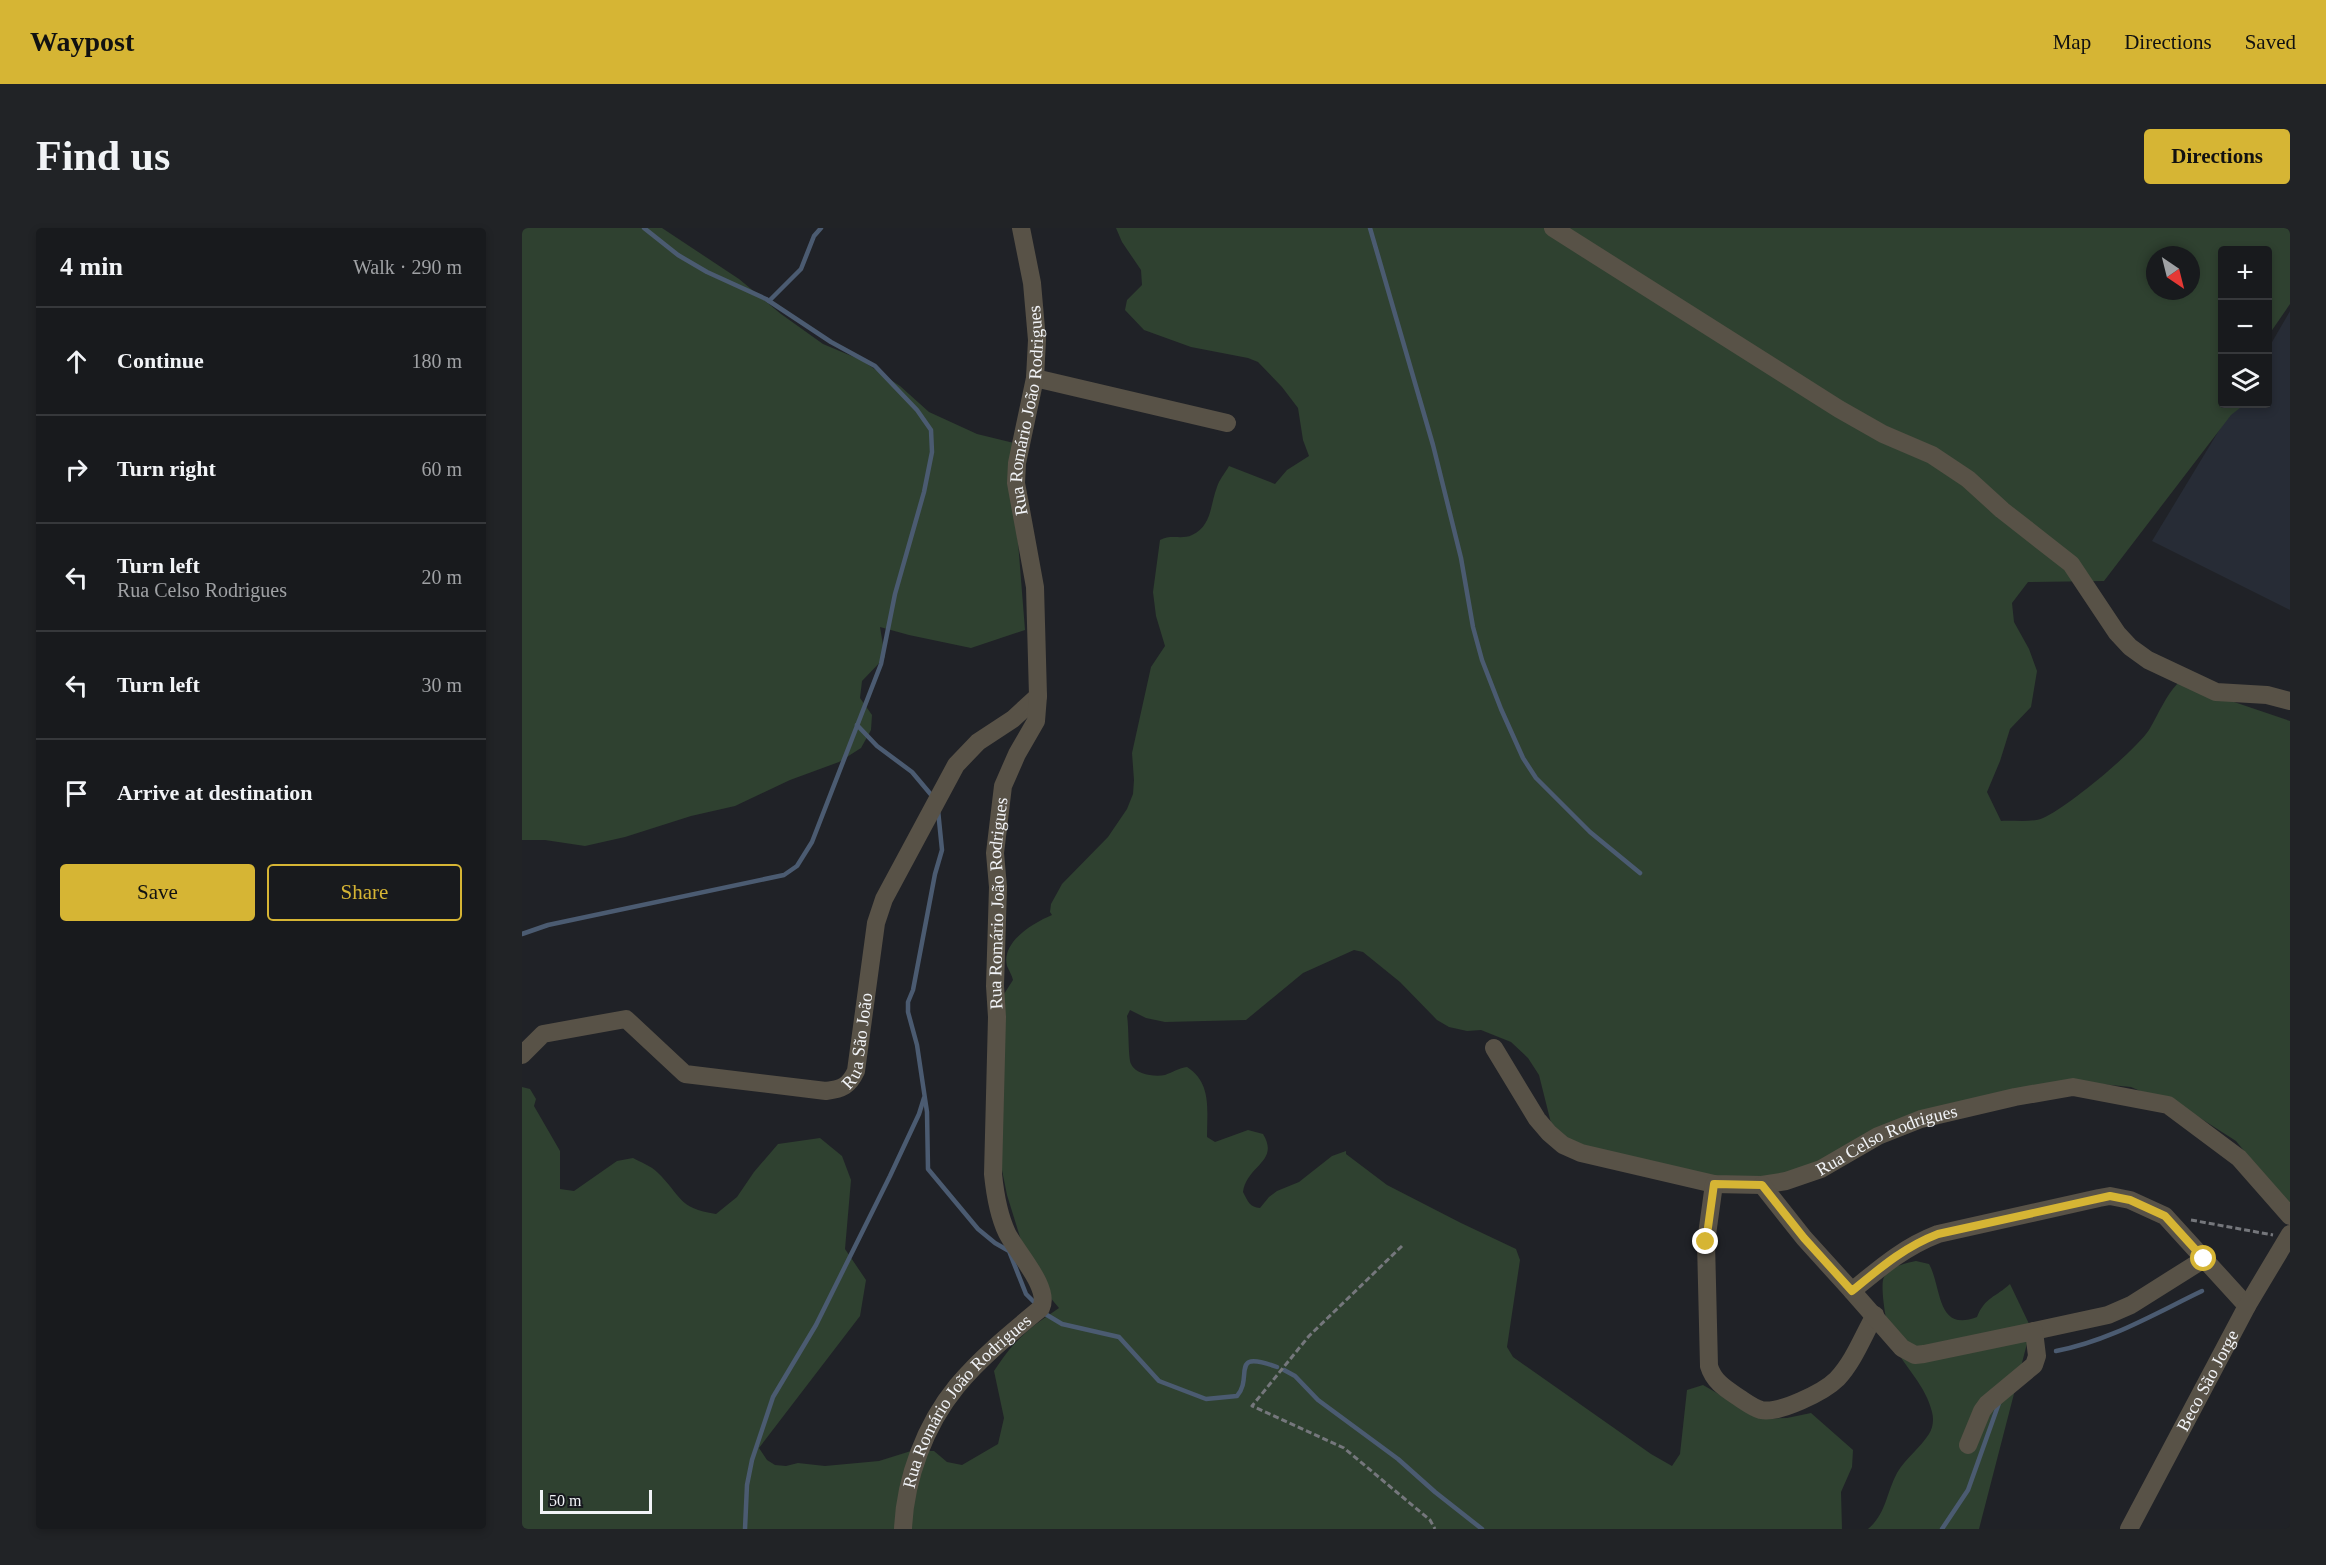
<!DOCTYPE html>
<html lang="en">
<head>
<meta charset="utf-8">
<style>
  :root { --surface:#181a1d; --page:#212326; --text:#f1f3f6; --muted:#9fa1a4; --line:#36383b; --accent:#d6b534 }
  body { margin:0; font-family:"Times New Roman",serif; background:var(--page); color:var(--text) }
  .controls { position:absolute; right:18px; top:18px; display:grid; overflow:hidden; border-radius:6px; box-shadow:0 3px 9px #0003 }
  .controls button { width:54px; height:54px; display:grid; place-items:center; padding:0; border:0; border-bottom:2px solid var(--line); background:var(--surface); color:var(--text); font:30px sans-serif }
  .compass { position:absolute; left:1624px; top:18px; width:54px; height:54px; border-radius:50%; background:var(--surface); box-shadow:0 3px 9px #0003; rotate:145deg }
  .scale { position:absolute; left:18px; bottom:15px; width:112px; box-sizing:border-box; padding-left:6px; border:3px solid #f1f3f7; border-top:0; font-size:16px; line-height:21px; white-space:nowrap; color:#f1f3f7; -webkit-text-stroke:4px #17191e; paint-order:stroke }
  .stop { position:absolute; width:18px; height:18px; margin:-14px; border:4px solid #d6b534; border-radius:50%; background:#fff }
  .stop.end { background:#d6b534; border-color:#fff; box-shadow:0 2px 6px #0008 }
  .list { margin:0; padding:0; list-style:none }
  h2 { display:flex; justify-content:space-between; align-items:center; height:78px; margin:0; padding:0 24px; font-size:26px }
  h2 small { font-size:20px; font-weight:400; color:var(--muted) }
  .list li { display:grid; grid-template-columns:39px 1fr auto; gap:18px; align-items:center; box-sizing:border-box; height:108px; padding:0 24px; border-top:2px solid var(--line) }
  .list b { display:block; font-size:22px; white-space:nowrap }
  .list p { margin:0; font-size:20px; white-space:nowrap; color:var(--muted) }
  .list em { font-size:20px; font-style:normal; color:var(--muted) }
  .actions { display:flex; gap:12px; padding:18px 24px }
  .actions a { flex:1; padding:14px 0; border:2px solid var(--accent); border-radius:6px; text-align:center; font-size:21px; color:var(--accent) }
  .actions .main { background:var(--accent); color:#111 }
  .icon { flex:none; width:33px; height:33px; fill:none; stroke:currentColor; stroke-width:2; stroke-linecap:round; stroke-linejoin:round }
  .map { position:relative; flex:none; width:1768px; height:1301px; overflow:hidden; border-radius:6px }
  header { display:flex; align-items:center; gap:36px; box-sizing:border-box; height:84px; padding:0 30px; background:var(--accent); color:#111 }
  header strong { font-size:28px }
  nav { display:flex; gap:33px; margin-inline-start:auto; font-size:21px }
  .intro { display:flex; align-items:center; justify-content:space-between; box-sizing:border-box; height:144px; padding:0 36px }
  h1 { margin:0; font-size:42px }
  .button { padding:15px 27px; border-radius:6px; background:var(--accent); color:#111; font-size:21px; font-weight:700 }
  main { display:flex; gap:36px; padding:0 36px }
  aside { flex:1; background:var(--surface); border-radius:6px; box-shadow:0 3px 9px #0003 }
  .map>svg:first-child { display:block }
  .built { fill:#272c36 }
  .green { fill:#2f4130; fill-rule:evenodd }
  .lines { fill:none; stroke-linecap:round; stroke-linejoin:round }
  .stream { stroke:#4b5b71; stroke-width:4.5 }
  .path { stroke:#75777c; stroke-width:3; stroke-dasharray:6 3; stroke-linecap:butt }
  .minor { stroke:#585247; stroke-width:18 }
  .route { stroke:#d6b534; stroke-width:8 }
  .labels { text-anchor:middle; dominant-baseline:central; stroke-width:4.5; stroke-linejoin:round; paint-order:stroke }
  .street-label { font-size:18px; fill:#f1f3f7; stroke:#17191e }
</style>
</head>
<body>
<header>
<strong>Waypost</strong>
<nav><a>Map</a><a>Directions</a><a>Saved</a></nav>
</header>
<div class="intro"><h1>Find us</h1><a class="button">Directions</a></div>
<main>
<aside>
<h2>4 min<small>Walk · 290 m</small></h2>
<ul class="list">
<li><svg class="icon" aria-label="ahead" viewBox="0 0 24 24"><path d="M12 20V5M6 11l6-6 6 6"/></svg><div><b>Continue</b></div><em>180 m</em></li>
<li><svg class="icon" aria-label="right" viewBox="0 0 24 24"><path d="M7 20v-9h11M14 6l5 5-5 5"/></svg><div><b>Turn right</b></div><em>60 m</em></li>
<li><svg class="icon" aria-label="left" viewBox="0 0 24 24"><path d="M17 20v-9H6M10 6l-5 5 5 5"/></svg><div><b>Turn left</b><p>Rua Celso Rodrigues</p></div><em>20 m</em></li>
<li><svg class="icon" aria-label="left" viewBox="0 0 24 24"><path d="M17 20v-9H6M10 6l-5 5 5 5"/></svg><div><b>Turn left</b></div><em>30 m</em></li>
<li><svg class="icon" aria-label="arrive" viewBox="0 0 24 24"><path d="M6 21V4h12l-3 4 3 4H6"/></svg><div><b>Arrive at destination</b></div></li>
</ul>
<div class="actions"><a class="main">Save</a><a>Share</a></div>
</aside>
<div class="map">
<svg width="1768" height="1301" viewBox="0 0 1768 1301">
  <rect width="100%" height="100%" fill="#202227"/>
  <!-- built -->
  <polygon class="built" points="1768,83 1768,382 1630,313 1713,176 1746,176 1746,121"/>
  <!-- green -->
  <g class="green">
    <polygon points="0,0 140,0 217,51 259,86 301,116 339,132 378,158 407,184 455,206 496,216 492,263 503,402 449,420 387,407 358,399 363,429 340,453 338,470 350,487 349,502 339,520 317,534 268,552 213,578 169,588 103,609 63,618 23,612 0,612"/>
    <path d="M594,0H1768V76L1746,108V22H1700V176H1723L1709,187L1582,353L1506,354L1490,375L1492,394L1507,421L1515,443L1509,479L1488,501L1478,533L1465,564L1479,593C1491,592 1510,595 1521,590C1546,579 1612,524 1627,502C1637,485 1643,469 1656,455L1768,493V979L1714,913L1675,888L1609,859L1547,853L1394,889L1277,944L1206,953L1051,920L1029,895L1017,847L1006,830L989,814L959,802L945,803L927,799L915,792L878,754L841,724L832,722L781,745L724,792L643,794L624,790L608,782L605,788C607,799 606,829 609,836C614,847 633,849 643,847C651,844 657,840 665,839C690,855 685,882 685,909L693,914L726,902L741,906C758,934 725,937 721,964C726,974 728,979 738,980L747,969L755,963L777,954L810,928L824,923V926L865,957L939,995L994,1021L998,1032L985,1119L991,1129L1129,1226L1150,1238L1158,1226L1165,1162L1181,1157L1240,1191L1265,1190L1289,1185L1331,1222L1330,1239L1319,1264L1320,1301H0V859L8,861L14,871L12,878L38,923V961L52,963L95,933L111,930C118,934 129,938 135,944C160,968 155,980 194,986L215,969L232,944L256,916L298,910L320,928L329,952L323,1021L344,1052L338,1088L237,1220L245,1232L253,1237L264,1238L276,1235L303,1238L357,1233L389,1223H412L425,1234L440,1237L476,1216L482,1190L472,1143C493,1111 506,1101 537,1080L521,1061L502,1022L485,967L478,932L482,766L491,752C490,747 487,743 485,738C479,714 511,695 530,687L528,684L529,676L540,656L586,609L605,581L611,566L612,552L610,525L629,439L643,418L634,388L631,364L638,312C649,306 660,312 670,307C690,298 688,277 695,259C697,252 703,245 707,238L753,256L765,242L787,228L781,212L776,180L760,159L736,134L726,130L669,119L622,102L603,82L605,72L620,57L619,42L600,14ZM1633,27H1669V63H1633Z"/>
    <path d="M1394,1033L1407,1036C1420,1059 1414,1105 1455,1089C1463,1069 1474,1069 1488,1056L1509,1100L1457,1301H1346C1364,1286 1364,1266 1375,1245C1384,1230 1398,1220 1407,1206C1411,1200 1412,1191 1410,1184C1404,1158 1383,1139 1371,1117C1366,1107 1357,1058 1362,1049C1368,1039 1383,1035 1394,1033Z"/>
  </g>
  <g class="lines">
    <!-- stream -->
    <g class="stream">
      <polyline points="848,0 911,217 939,330 951,399 960,432 979,481 1001,530 1014,550 1068,604 1118,645"/>
      <polyline points="247,73 279,41 292,8 299,0"/>
      <polyline points="335,497 355,518 390,544 411,569"/>
      <polyline points="416,582 420,622 413,646 391,762 386,774 386,784 395,817 405,884 406,941 456,1001 473,1015 487,1023 504,1066 513,1075"/>
      <polyline points="0,706 26,697 262,647 275,638 290,614 359,436 373,366 402,264 410,224 409,202 395,182 353,138 309,114 244,71 185,44 156,27 122,0"/>
      <path d="M520,1084L540,1096L597,1109L637,1153L684,1171L715,1168C732,1149 706,1121 755,1139"/>
      <path d="M1534,1123C1587,1113 1632,1086 1680,1063"/>
      <polyline points="762,1142 773,1148 796,1172 876,1231 913,1264 960,1301"/>
      <polyline points="223,1301 225,1257 230,1232 251,1169 294,1097 368,948 397,886 402,870"/>
      <polyline points="1420,1301 1446,1262 1477,1175"/>
    </g>
    <!-- path -->
    <g class="path">
      <polyline points="1669,992 1751,1007"/>
      <polyline points="880,1018 787,1108 730,1178 822,1220 908,1292 913,1301"/>
    </g>
    <!-- minor -->
    <g class="minor">
      <polyline points="1031,0 1317,181 1361,206 1410,227 1446,251 1480,282 1549,336 1595,405 1608,419 1626,432 1694,464 1745,467 1768,473"/>
      <polyline points="513,150 705,195"/>
      <path id="s1" d="M972,820L1015,891L1027,905L1041,917L1059,925L1192,956L1240,957L1264,953L1299,941L1356,908L1399,891L1493,869L1551,859L1646,877L1717,930L1768,988"/>
      <path id="s2" d="M0,827L21,806L104,791L163,846L304,863C320,861 327,858 334,843L354,695L362,671L434,537L456,514L491,491L516,468"/>
      <path d="M1192,956L1184,1014L1187,1138C1192,1155 1206,1162 1219,1171C1225,1175 1232,1180 1239,1182C1257,1186 1302,1164 1315,1151C1332,1133 1341,1108 1353,1087"/>
      <polyline points="1240,957 1282,1010 1330,1063"/>
      <polyline points="1512,1103 1586,1087 1609,1077 1682,1031"/>
      <path d="M1446,1217L1460,1183L1465,1176L1512,1137L1515,1128L1512,1103L1402,1126L1393,1127L1380,1120L1330,1063C1358,1040 1382,1019 1416,1006L1577,970L1588,968L1608,972L1643,988L1725,1078"/>
      <path id="s3" d="M381,1301C383,1251 403,1197 435,1158C459,1129 490,1104 519,1080C529,1060 494,1024 485,1005C476,986 473,966 471,946L475,789L473,758L476,659L473,625L481,558L495,526L514,493L516,468L513,359L494,255L495,235L513,150L515,112L510,55L499,0"/>
      <path id="s4" d="M1607,1301L1725,1078L1768,1006"/>
    </g>
  </g>
  <g class="lines">
    <!-- route -->
    <path class="route" d="M1184,1014L1192,956L1240,957L1282,1010L1330,1063C1358,1040 1382,1019 1416,1006L1588,968L1608,972L1643,988L1682,1031"/>
  </g>
  <g class="labels">
    <!-- street labels -->
    <g class="street-label">
      <text stroke="none"><textPath href="#s3" startOffset="1191">Rua Romário João Rodrigues</textPath></text>
      <text stroke="none"><textPath href="#s3" startOffset="687">Rua Romário João Rodrigues</textPath></text>
      <text stroke="none"><textPath href="#s2" startOffset="405">Rua São João</textPath></text>
      <text stroke="none"><textPath href="#s1" startOffset="458">Rua Celso Rodrigues</textPath></text>
      <text stroke="none"><textPath href="#s4" startOffset="168">Beco São Jorge</textPath></text>
      <text stroke="none"><textPath href="#s3" startOffset="148">Rua Romário João Rodrigues</textPath></text>
    </g>
  </g>
</svg>
<div class="controls">
<button>+</button>
<button>−</button>
<button><svg class="icon" aria-label="layers" viewBox="0 0 24 24"><path d="M12 4l9 5-9 5-9-5zM3 14l9 5 9-5"/></svg></button>
</div>
<svg class="compass" viewBox="-18 -18 36 36"><path d="M0-13l5 13h-10z" fill="#e53935"/><path d="M0 13l5-13h-10z" fill="#9fa1a4"/></svg>
<div class="scale">50 m</div>
<div class="stop" style="left:1682px;top:1031px"></div>
<div class="stop end" style="left:1184px;top:1014px"></div>
</div>
</main>
</body>
</html>
